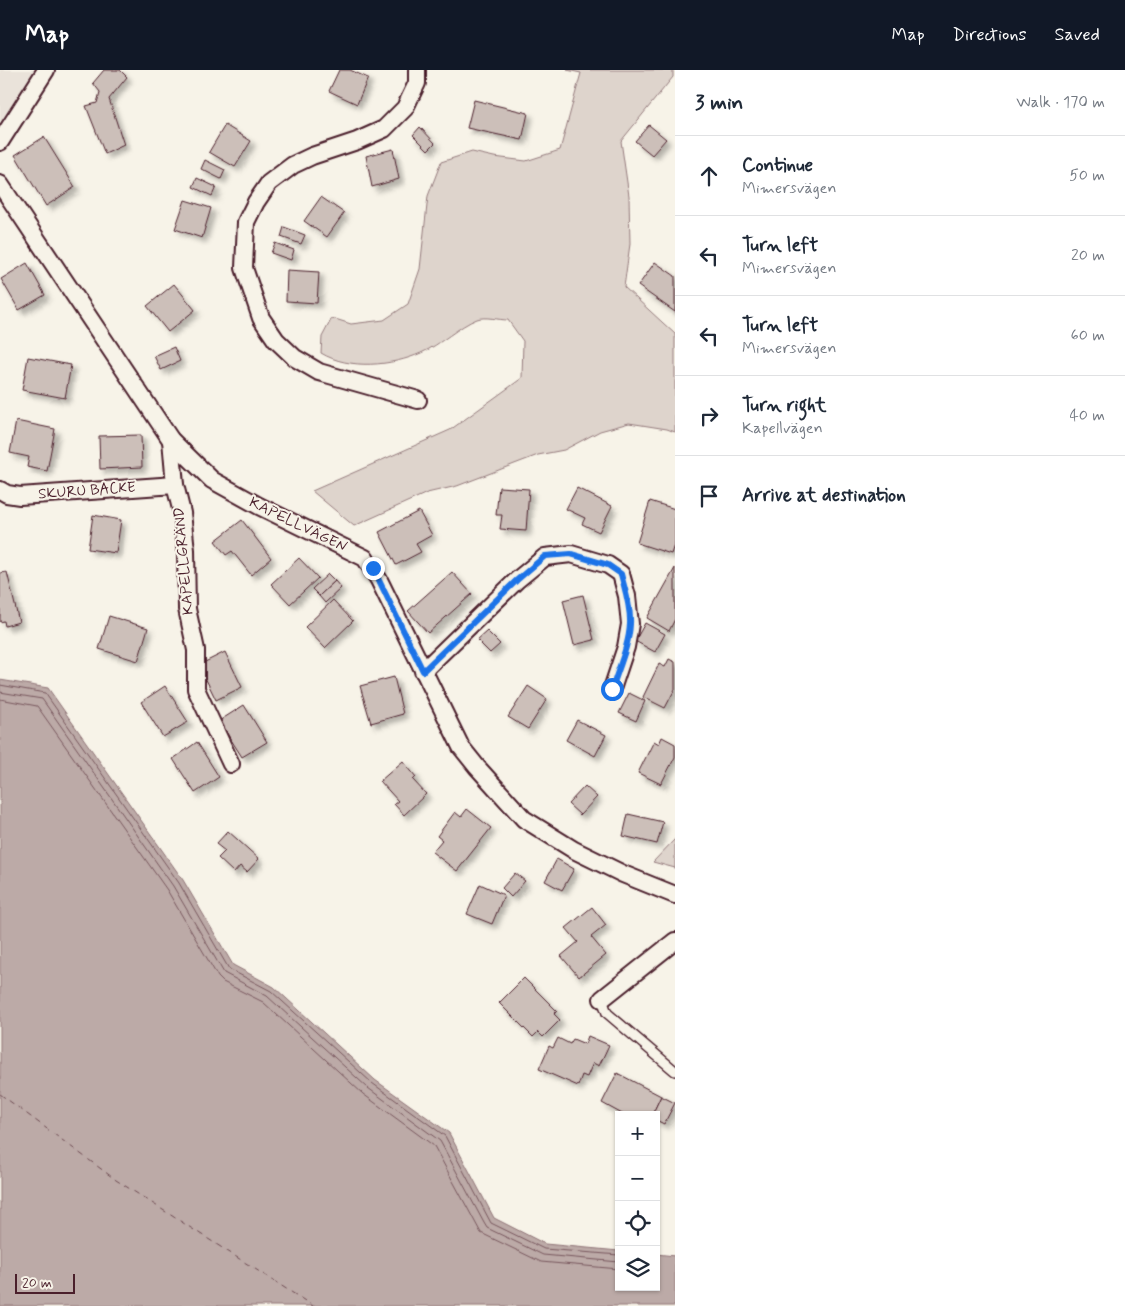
<!DOCTYPE html>
<html lang="en">
<head>
<meta charset="utf-8">
<style>
  :root { --surface:#fff; --page:#f2f2f3; --text:#1f2937; --muted:#747a83; --line:#e0e1e3; --accent:#111827 }
  body { margin:0; font-family:Mynerve,sans-serif; background:var(--page); color:var(--text) }
  .controls { position:absolute; right:15px; bottom:15px; display:grid; overflow:hidden; border-radius:0px; box-shadow:0 1px 4px #0004 }
  .controls button { width:45px; height:45px; display:grid; place-items:center; padding:0; border:0; border-bottom:1px solid var(--line); background:var(--surface); color:var(--text); font:25px sans-serif }
  .scale { position:absolute; left:15px; bottom:12px; width:60px; box-sizing:border-box; padding-left:5px; border:2px solid #4a1f2b; border-top:0; font-size:14px; line-height:18px; white-space:nowrap; color:#4a1f2b; -webkit-text-stroke:4px #f7f3e8; paint-order:stroke }
  .stop { position:absolute; width:15px; height:15px; margin:-11px; border:4px solid #1a73e8; border-radius:50%; background:#fff }
  .stop.end { background:#1a73e8; border-color:#fff; box-shadow:0 1px 5px #0008 }
  .list { margin:0; padding:0; list-style:none }
  h2 { display:flex; justify-content:space-between; align-items:center; height:65px; margin:0; padding:0 20px; font-size:21px }
  h2 small { font-size:16px; font-weight:400; color:var(--muted) }
  .list li { display:grid; grid-template-columns:32px 1fr auto; gap:15px; align-items:center; box-sizing:border-box; height:80px; padding:0 20px; border-top:1px solid var(--line) }
  .list b { display:block; font-size:19px; white-space:nowrap }
  .list p { margin:0; font-size:16px; white-space:nowrap; color:var(--muted) }
  .list em { font-size:16px; font-style:normal; color:var(--muted) }
  .icon { flex:none; width:28px; height:28px; fill:none; stroke:currentColor; stroke-width:2; stroke-linecap:round; stroke-linejoin:round }
  .map { position:relative; flex:none; width:675px; height:1236px; overflow:hidden }
  header { display:flex; align-items:center; gap:30px; box-sizing:border-box; height:70px; padding:0 25px; background:var(--accent); color:#fff }
  header strong { font-size:24px }
  nav { display:flex; gap:28px; margin-inline-start:auto; font-size:18px }
  main { display:flex }
  aside { flex:1; background:var(--surface) }
  .map>svg:first-child { display:block }
  .built { fill:#eae3da }
  .green { fill:#ded4cc; stroke:#947a7c }
  .water { fill:#bcaaa7; stroke:#8e7275 }
  .lines { fill:none; stroke-linecap:round; stroke-linejoin:round }
  .shore { stroke:#78575d; stroke-width:1 }
  .ferry { stroke:#6c4950; stroke-width:1; stroke-dasharray:6 5; stroke-linecap:butt }
  .building { fill:#ccbfb9; stroke:#4a1f2b; filter:url(#shadow) }
  .lane-casing { stroke:#4a1f2b; stroke-width:12 }
  .street-casing { stroke:#4a1f2b; stroke-width:20 }
  .lane { stroke:#f7f3e8; stroke-width:9 }
  .street { stroke:#f7f3e8; stroke-width:16 }
  .route { stroke:#1a73e8; stroke-width:6 }
  .labels { text-anchor:middle; dominant-baseline:central; stroke-width:4; stroke-linejoin:round; paint-order:stroke }
  .street-label { font-size:15px; fill:#4a1f2b; stroke:#f7f3e8 }
</style>
</head>
<body>
<header>
<strong>Map</strong>
<nav><a>Map</a><a>Directions</a><a>Saved</a></nav>
</header>
<main>
<div class="map">
<svg width="675" height="1236" viewBox="0 0 675 1236">
  <defs>
    <filter id="shadow"><feDropShadow dx="4.5" dy="4.5" stdDeviation="2.5" flood-color="#0004"/></filter>
  </defs>
  <rect width="100%" height="100%" fill="#f7f3e8"/>
  <filter id="ink" filterUnits="userSpaceOnUse"><feTurbulence type="fractalNoise" baseFrequency=".02" numOctaves="2"/><feDisplacementMap in="SourceGraphic" scale="10" xChannelSelector="R" yChannelSelector="G"/><feConvolveMatrix kernelMatrix="1 2 1 2 8 2 1 2 1" color-interpolation-filters="sRGB"/></filter>
  <g filter="url(#ink)">
    <!-- built -->
    <polygon class="built" points="0,0 34,0 0,56"/>
    <!-- green -->
    <g class="green">
      <path d="M567,0H673V7L621,71L629,126L630,174L624,217L675,264V362L667,359L629,353L600,361L564,380L538,385L457,416L427,423L354,456L312,421L450,360L522,308L523,271L508,250C499,250 485,246 477,249C459,256 440,275 421,283C392,296 349,300 321,283L322,267L332,248L351,254L384,250L408,234L420,199L428,126L441,92L472,82L494,87L526,91L560,80L581,3Z"/>
      <polygon points="675,769 675,798 653,792"/>
    </g>
    <!-- water -->
    <polygon class="water" points="0,610 48,618 183,810 233,895 274,917 375,1010 449,1063 494,1148 545,1174 619,1181 619,1217 656,1217 656,1184 675,1186 675,1236 0,1236"/>
    <g class="lines">
      <!-- shore -->
      <g class="shore">
        <polyline points="0,615 45,623 179,813 229,899 271,921 372,1013 445,1066 491,1153 544,1179 619,1185"/>
        <polyline points="0,622 42,629 173,816 224,903 267,926 368,1018 440,1071 484,1153 487,1158 543,1185 619,1192"/>
        <polyline points="0,629 37,636 167,820 218,907 223,912 263,932 363,1024 434,1076 481,1163 541,1192 619,1199"/>
      </g>
      <!-- ferry -->
      <polyline class="ferry" points="0,1024 116,1110 313,1236"/>
    </g>
    <!-- building -->
    <g class="building">
      <polygon points="104,0 120,0 127,7 109,29 124,75 105,84 86,36 97,33 100,22 93,13"/>
      <polygon points="339,0 350,0 368,8 357,34 329,21"/>
      <polygon points="474,30 528,43 522,70 467,58"/>
      <polygon points="225,55 251,71 235,97 209,82"/>
      <polygon points="649,55 666,69 652,85 635,71"/>
      <polygon points="420,57 435,73 428,80 413,65"/>
      <polygon points="44,67 75,117 46,136 15,85"/>
      <polygon points="393,79 399,109 372,117 366,86"/>
      <polygon points="205,90 225,100 221,109 201,99"/>
      <polygon points="197,108 216,117 212,126 193,117"/>
      <polygon points="321,127 344,143 327,167 304,151"/>
      <polygon points="185,130 211,138 202,168 175,159"/>
      <polygon points="284,157 305,165 301,174 281,167"/>
      <polygon points="275,173 294,180 291,190 271,183"/>
      <polygon points="655,192 675,206 675,242 638,216"/>
      <polygon points="27,193 45,225 19,240 1,209"/>
      <polygon points="287,200 319,202 317,233 286,231"/>
      <polygon points="174,214 195,240 168,262 147,236"/>
      <polygon points="174,277 180,291 161,300 154,286"/>
      <polygon points="28,287 71,295 65,328 22,320"/>
      <polygon points="16,351 55,359 47,401 27,397 29,387 10,383"/>
      <polygon points="141,365 142,397 100,399 99,366"/>
      <polygon points="499,417 529,419 526,461 500,459 502,445 496,445"/>
      <polygon points="577,418 612,436 599,462 582,454 585,448 566,439"/>
      <polygon points="650,431 675,439 675,472 671,484 637,473"/>
      <polygon points="419,441 432,465 416,474 421,482 396,495 379,462"/>
      <polygon points="93,445 121,450 116,483 88,479"/>
      <polygon points="242,450 271,488 251,505 232,481 226,485 215,471"/>
      <polygon points="299,488 318,508 290,534 271,514"/>
      <polygon points="675,498 675,549 669,561 647,548"/>
      <polygon points="7,502 19,552 5,556 4,551 0,552 0,503"/>
      <polygon points="452,502 472,524 428,563 408,541"/>
      <polygon points="328,504 335,511 319,526 312,519"/>
      <polygon points="335,511 341,518 325,533 319,526"/>
      <polygon points="583,525 594,570 574,575 563,530"/>
      <polygon points="333,530 353,551 325,578 305,557"/>
      <polygon points="109,546 148,558 138,591 99,579"/>
      <polygon points="645,553 665,564 655,582 635,571"/>
      <polygon points="487,561 500,574 490,583 477,570"/>
      <polygon points="225,582 242,617 216,630 199,595"/>
      <polygon points="669,589 675,592 675,619 665,638 643,627 659,594 665,597"/>
      <polygon points="394,607 403,644 371,653 360,616"/>
      <polygon points="165,616 188,652 163,667 141,632"/>
      <polygon points="528,616 547,629 528,659 508,647"/>
      <polygon points="629,623 645,631 636,651 619,643"/>
      <polygon points="244,635 267,672 242,687 219,651"/>
      <polygon points="577,650 606,665 595,686 566,670"/>
      <polygon points="662,667 675,674 675,687 661,714 638,703 654,671 659,674"/>
      <polygon points="197,672 219,707 195,723 173,689"/>
      <polygon points="403,691 416,707 413,710 426,724 404,745 394,734 398,731 380,711"/>
      <polygon points="585,716 597,727 580,745 568,734"/>
      <polygon points="467,739 491,758 457,801 432,782 442,770 437,766 455,742 461,747"/>
      <polygon points="628,744 663,752 657,774 623,766"/>
      <polygon points="228,761 259,789 247,802 240,796 234,803 218,788 225,781 216,774"/>
      <polygon points="557,789 574,799 562,820 545,811"/>
      <polygon points="515,803 525,811 511,827 502,818"/>
      <polygon points="480,814 504,825 492,854 467,844"/>
      <polygon points="592,837 606,855 591,867 606,885 579,907 561,886 578,872 566,858"/>
      <polygon points="524,908 557,941 554,944 560,950 543,967 538,962 533,967 499,933"/>
      <polygon points="588,966 609,975 599,996 593,993 587,1007 582,1005 578,1016 539,999 549,976 553,978 558,968 570,974 573,969 585,974"/>
      <polygon points="617,1003 661,1026 652,1045 624,1045 602,1033"/>
      <polygon points="661,1026 675,1033 664,1054 656,1050 656,1045 652,1045"/>
    </g>
    <g class="lines">
      <!-- lane casing -->
      <g class="lane-casing">
        <polyline id="lane" points="602,929 607,943 675,1001"/>
      </g>
      <!-- street casing -->
      <g class="street-casing">
        <g id="street">
          <polyline points="417,0 417,13 405,38 384,59 357,71 312,86 293,95 269,113 256,132 246,152 244,198 261,248 276,270 295,288 319,302 418,330"/>
          <polyline points="0,72 46,0"/>
          <polyline points="0,114 171,370 212,410 259,436 365,488 379,510 461,677 477,697 524,749 574,780 623,804 675,825"/>
          <polyline points="171,370 175,415 182,443 186,480 187,539 196,580 196,619 231,694"/>
          <polyline points="0,420 7,424 20,426 175,415"/>
          <polyline points="423,601 517,510 545,487 571,484 608,495 621,504 627,526 630,554 626,577 612,619"/>
          <polyline points="602,929 675,871"/>
        </g>
      </g>
      <!-- lane -->
      <use href="#lane" class="lane"/>
      <!-- street -->
      <use href="#street" class="street"/>
    </g>
  </g>
  <g class="lines" filter="url(#ink)">
    <!-- route -->
    <path class="route" d="M373,498L423,601L517,510L545,486L571,484L608,495L621,504C625,520 631,538 630,554C629,576 618,599 612,619"/>
  </g>
  <g class="labels">
    <!-- street labels -->
    <g class="street-label">
      <text transform="translate(87 421) rotate(-4)">SKURU BACKE</text>
      <text transform="translate(298 455) rotate(26)">KAPELLVÄGEN</text>
      <text transform="translate(184 491) rotate(-95)">KAPELLGRÄND</text>
    </g>
  </g>
</svg>
<div class="controls">
<button>+</button>
<button>−</button>
<button><svg class="icon" aria-label="locate" viewBox="0 0 24 24"><circle cx="12" cy="12" r="6"/><path d="M12 2v4M12 18v4M2 12h4M18 12h4"/></svg></button>
<button><svg class="icon" aria-label="layers" viewBox="0 0 24 24"><path d="M12 4l9 5-9 5-9-5zM3 14l9 5 9-5"/></svg></button>
</div>
<div class="scale">20 m</div>
<div class="stop" style="left:612px;top:619px"></div>
<div class="stop end" style="left:373px;top:498px"></div>
</div>
<aside>
<h2>3 min<small>Walk · 170 m</small></h2>
<ul class="list">
<li><svg class="icon" aria-label="ahead" viewBox="0 0 24 24"><path d="M12 20V5M6 11l6-6 6 6"/></svg><div><b>Continue</b><p>Mimersvägen</p></div><em>50 m</em></li>
<li><svg class="icon" aria-label="left" viewBox="0 0 24 24"><path d="M17 20v-9H6M10 6l-5 5 5 5"/></svg><div><b>Turn left</b><p>Mimersvägen</p></div><em>20 m</em></li>
<li><svg class="icon" aria-label="left" viewBox="0 0 24 24"><path d="M17 20v-9H6M10 6l-5 5 5 5"/></svg><div><b>Turn left</b><p>Mimersvägen</p></div><em>60 m</em></li>
<li><svg class="icon" aria-label="right" viewBox="0 0 24 24"><path d="M7 20v-9h11M14 6l5 5-5 5"/></svg><div><b>Turn right</b><p>Kapellvägen</p></div><em>40 m</em></li>
<li><svg class="icon" aria-label="arrive" viewBox="0 0 24 24"><path d="M6 21V4h12l-3 4 3 4H6"/></svg><div><b>Arrive at destination</b></div></li>
</ul>
</aside>
</main>
</body>
</html>
